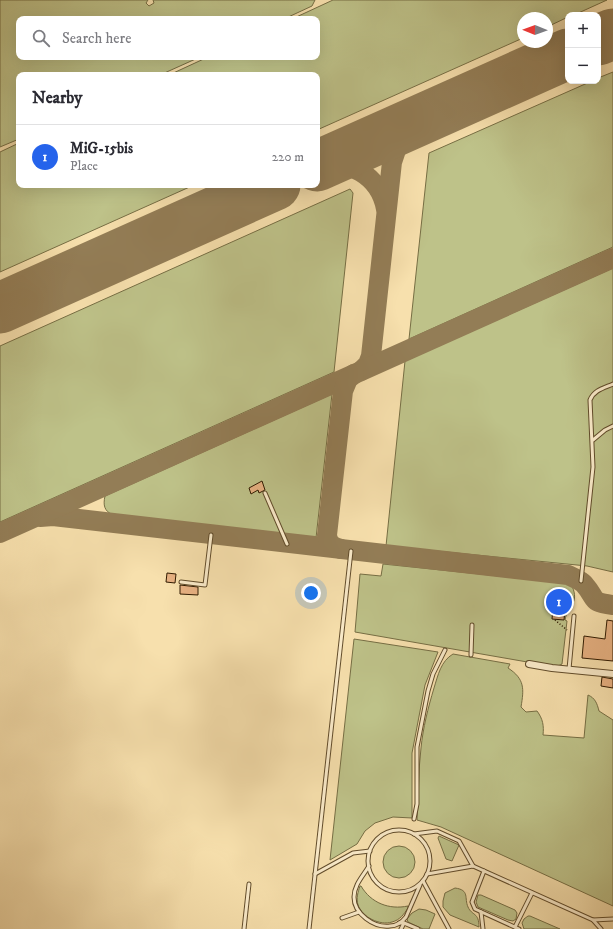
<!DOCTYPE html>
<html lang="en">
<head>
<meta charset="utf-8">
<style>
  :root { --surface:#fff; --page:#f2f2f3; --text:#2b2b33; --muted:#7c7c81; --line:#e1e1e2; --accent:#2563eb }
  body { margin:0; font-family:"IM FELL DW Pica",serif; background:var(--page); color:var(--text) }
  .controls { position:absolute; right:12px; top:12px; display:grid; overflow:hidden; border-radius:8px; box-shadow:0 4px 16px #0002 }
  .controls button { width:36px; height:36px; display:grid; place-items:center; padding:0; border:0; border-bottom:1px solid var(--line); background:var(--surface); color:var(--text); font:20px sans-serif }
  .compass { position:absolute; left:517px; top:12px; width:36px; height:36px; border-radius:50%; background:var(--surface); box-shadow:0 4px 16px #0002; rotate:271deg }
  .you { position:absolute; left:311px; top:593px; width:14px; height:14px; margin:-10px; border:3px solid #fff; border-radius:50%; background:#1a73e8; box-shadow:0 0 0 6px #1a73e833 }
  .badge { display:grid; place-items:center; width:26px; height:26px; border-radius:50%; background:var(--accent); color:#fff; font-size:13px; font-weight:700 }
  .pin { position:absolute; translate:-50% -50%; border:2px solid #fff; box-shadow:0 1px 4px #0006 }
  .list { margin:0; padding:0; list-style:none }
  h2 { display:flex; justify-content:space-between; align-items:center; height:52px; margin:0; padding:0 16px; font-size:17px }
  h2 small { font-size:13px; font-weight:400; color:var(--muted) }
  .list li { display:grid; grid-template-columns:26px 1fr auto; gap:12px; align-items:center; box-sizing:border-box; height:64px; padding:0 16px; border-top:1px solid var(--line) }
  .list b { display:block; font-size:15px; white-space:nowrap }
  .list p { margin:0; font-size:13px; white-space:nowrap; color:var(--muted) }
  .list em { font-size:13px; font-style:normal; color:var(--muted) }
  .icon { flex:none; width:22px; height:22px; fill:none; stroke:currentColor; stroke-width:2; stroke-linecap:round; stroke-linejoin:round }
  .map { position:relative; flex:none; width:613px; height:929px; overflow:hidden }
  .search { position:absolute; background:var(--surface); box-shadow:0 4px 16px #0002; left:16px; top:16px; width:304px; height:44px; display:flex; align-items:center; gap:10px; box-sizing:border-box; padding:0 14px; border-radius:8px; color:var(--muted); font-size:15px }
  .panel { position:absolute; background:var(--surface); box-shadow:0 4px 16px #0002; left:16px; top:72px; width:304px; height:116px; border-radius:8px }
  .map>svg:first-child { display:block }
  .green { fill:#bec289; stroke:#766e44 }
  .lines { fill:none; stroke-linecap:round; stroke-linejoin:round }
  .taxiway { stroke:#937d56; stroke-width:20 }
  .runway { stroke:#937d56; stroke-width:51 }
  .building { fill:#e8b283; stroke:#2f1a00 }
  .service-casing { stroke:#614c2b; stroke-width:5 }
  .minor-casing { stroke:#614c2b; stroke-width:8 }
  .path { stroke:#2f1a00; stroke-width:1.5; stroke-dasharray:1 2; stroke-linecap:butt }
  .service { stroke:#faebca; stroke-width:3 }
  .minor { stroke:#faebca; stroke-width:6 }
</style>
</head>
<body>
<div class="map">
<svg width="613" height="929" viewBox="0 0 613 929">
  <rect width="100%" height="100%" fill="#f7e0ad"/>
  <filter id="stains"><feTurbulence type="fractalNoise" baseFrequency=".005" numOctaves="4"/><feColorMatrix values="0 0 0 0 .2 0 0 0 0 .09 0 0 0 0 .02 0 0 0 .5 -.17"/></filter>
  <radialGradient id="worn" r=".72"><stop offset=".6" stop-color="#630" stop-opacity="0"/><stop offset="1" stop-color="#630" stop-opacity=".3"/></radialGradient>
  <!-- green -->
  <g class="green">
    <polygon points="0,0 148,0 146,3 149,6 154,3 153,0 315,0 312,6 284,19 19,19 19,57 200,57 160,75 19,75 19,139 0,147"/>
    <polygon points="333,0 607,0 574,15 568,15 568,17 547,27 547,18 523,18 523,38 317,130 317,75 169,75 208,57 317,57 317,19 292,19"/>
    <polygon points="613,72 613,247 409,339 429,153 592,81 598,81 598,78"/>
    <polygon points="19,143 19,185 194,185 0,272 0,152"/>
    <polygon points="350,189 353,193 334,372 0,522 0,346"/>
    <polygon points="613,268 613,572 587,566 386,546 405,361"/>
    <path d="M332,394L316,538L113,515C104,511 103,505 105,496Z"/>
    <path d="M383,564L566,583L572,586C580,604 567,606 565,620L567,621L562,664L556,667L355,632L360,574L381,576Z"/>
    <polygon points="354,639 438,652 425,685 412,753 412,818 393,817 375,823 365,831 357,844 330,860"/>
    <path d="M453,654L510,664L508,668C525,679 524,689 521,707L526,712L537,711C543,719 544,726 543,735L584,738L588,695C595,698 597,703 599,711L613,720V906L441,827L417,820C419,796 418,772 421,748C423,728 428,708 434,688C438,675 441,661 453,654Z"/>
    <polygon points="439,836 459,845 452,861 446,859 438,838"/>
    <circle cx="399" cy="862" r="16"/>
    <path d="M360,886H361C371,903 389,910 408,906V908C404,914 400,920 392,922C380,926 362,917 358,905C356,898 358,892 360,886Z"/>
    <path d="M455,888C470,890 464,898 468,907C472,916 479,912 479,927L450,915L443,907V901L445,893Z"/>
    <polygon points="478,895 481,895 515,910 517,913 516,919 513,921 508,920 478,907 476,902"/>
    <polygon points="419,909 426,910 435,914 429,929 423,929 408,922 407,919 412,913"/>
    <polygon points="528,916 530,916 560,929 524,929 522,923 524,919"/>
  </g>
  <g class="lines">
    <!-- taxiway -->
    <g class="taxiway">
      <path d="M317,168C348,157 380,176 386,209"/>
      <polyline points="252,197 279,185"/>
      <polyline points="361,371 368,364 371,356 392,162 397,147 400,139 409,129 419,122 485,93"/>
      <path d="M40,517L53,516L568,575C574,578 580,580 584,584C598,600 589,602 613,605"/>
      <polyline points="0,533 613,258"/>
      <path d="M341,549C333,547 328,544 327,535L343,391L348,379L354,374"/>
    </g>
    <!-- runway -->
    <g class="runway">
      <polyline points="598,40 613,34"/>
      <polyline points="317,166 568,54"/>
      <polyline points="0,308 275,185"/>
    </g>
  </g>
  <!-- building -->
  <g class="building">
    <polygon points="262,481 265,490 259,493 258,490 251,494 249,488"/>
    <polygon points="167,573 176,574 175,583 166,582"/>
    <polygon points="180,585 198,587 198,595 180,594"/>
    <polygon points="553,608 565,610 564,620 552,619"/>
    <polygon points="607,620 613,621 613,661 582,658 584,636 605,639"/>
    <polygon points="602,677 613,679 613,688 601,686"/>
  </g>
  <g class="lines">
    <!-- service casing -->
    <g class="service-casing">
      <g id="service">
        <polyline points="593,440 605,430 613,426"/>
        <polyline points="265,493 287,544"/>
        <path d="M581,581L593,467L590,400C594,390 604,388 613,384"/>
        <polyline points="181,582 205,585 211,535"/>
        <polyline points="471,655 472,625"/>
        <polyline points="569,669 574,616"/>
        <polyline points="414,819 417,804 417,747 428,691 433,674 445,650"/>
        <circle cx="399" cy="861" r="31"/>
        <polyline points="414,834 437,831 459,841 473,866"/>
        <path d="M369,866C363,876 354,885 354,897C354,914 374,928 390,926C396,926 402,922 406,917L420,885"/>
        <polyline points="484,871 472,902 475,909 519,929"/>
        <polyline points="315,874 353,853 370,851"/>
        <polyline points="427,874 473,866 593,920 601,929"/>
        <polyline points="423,881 449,929"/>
        <polyline points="481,912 483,929"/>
        <polyline points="342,918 359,912"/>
        <polyline points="593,920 613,919"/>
        <polyline points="399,923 404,923 418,929"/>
        <polyline points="515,927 532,893"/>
        <polyline points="244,929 249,884"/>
        <polyline points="309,929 351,551"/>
        <polyline points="401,929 404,923"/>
      </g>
    </g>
    <!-- minor casing -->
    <g class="minor-casing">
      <polyline id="minor" points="529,664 552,668 613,674"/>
    </g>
    <!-- path -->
    <polyline class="path" points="555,620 567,630"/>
    <!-- service -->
    <use href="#service" class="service"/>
    <!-- minor -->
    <use href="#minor" class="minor"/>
  </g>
  <rect width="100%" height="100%" filter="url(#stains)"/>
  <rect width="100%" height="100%" fill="url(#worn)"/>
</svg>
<div class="controls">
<button>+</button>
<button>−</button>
</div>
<svg class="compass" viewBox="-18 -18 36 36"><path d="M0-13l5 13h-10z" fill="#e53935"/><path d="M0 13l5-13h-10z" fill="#7c7c81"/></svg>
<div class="you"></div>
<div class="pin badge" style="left:559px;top:602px">1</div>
<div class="search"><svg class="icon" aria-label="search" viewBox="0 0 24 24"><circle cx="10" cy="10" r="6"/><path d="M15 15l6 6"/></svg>Search here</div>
<section class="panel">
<h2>Nearby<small></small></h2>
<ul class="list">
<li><span class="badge">1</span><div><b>MiG-15bis</b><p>Place</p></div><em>220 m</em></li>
</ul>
</section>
</div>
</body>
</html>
